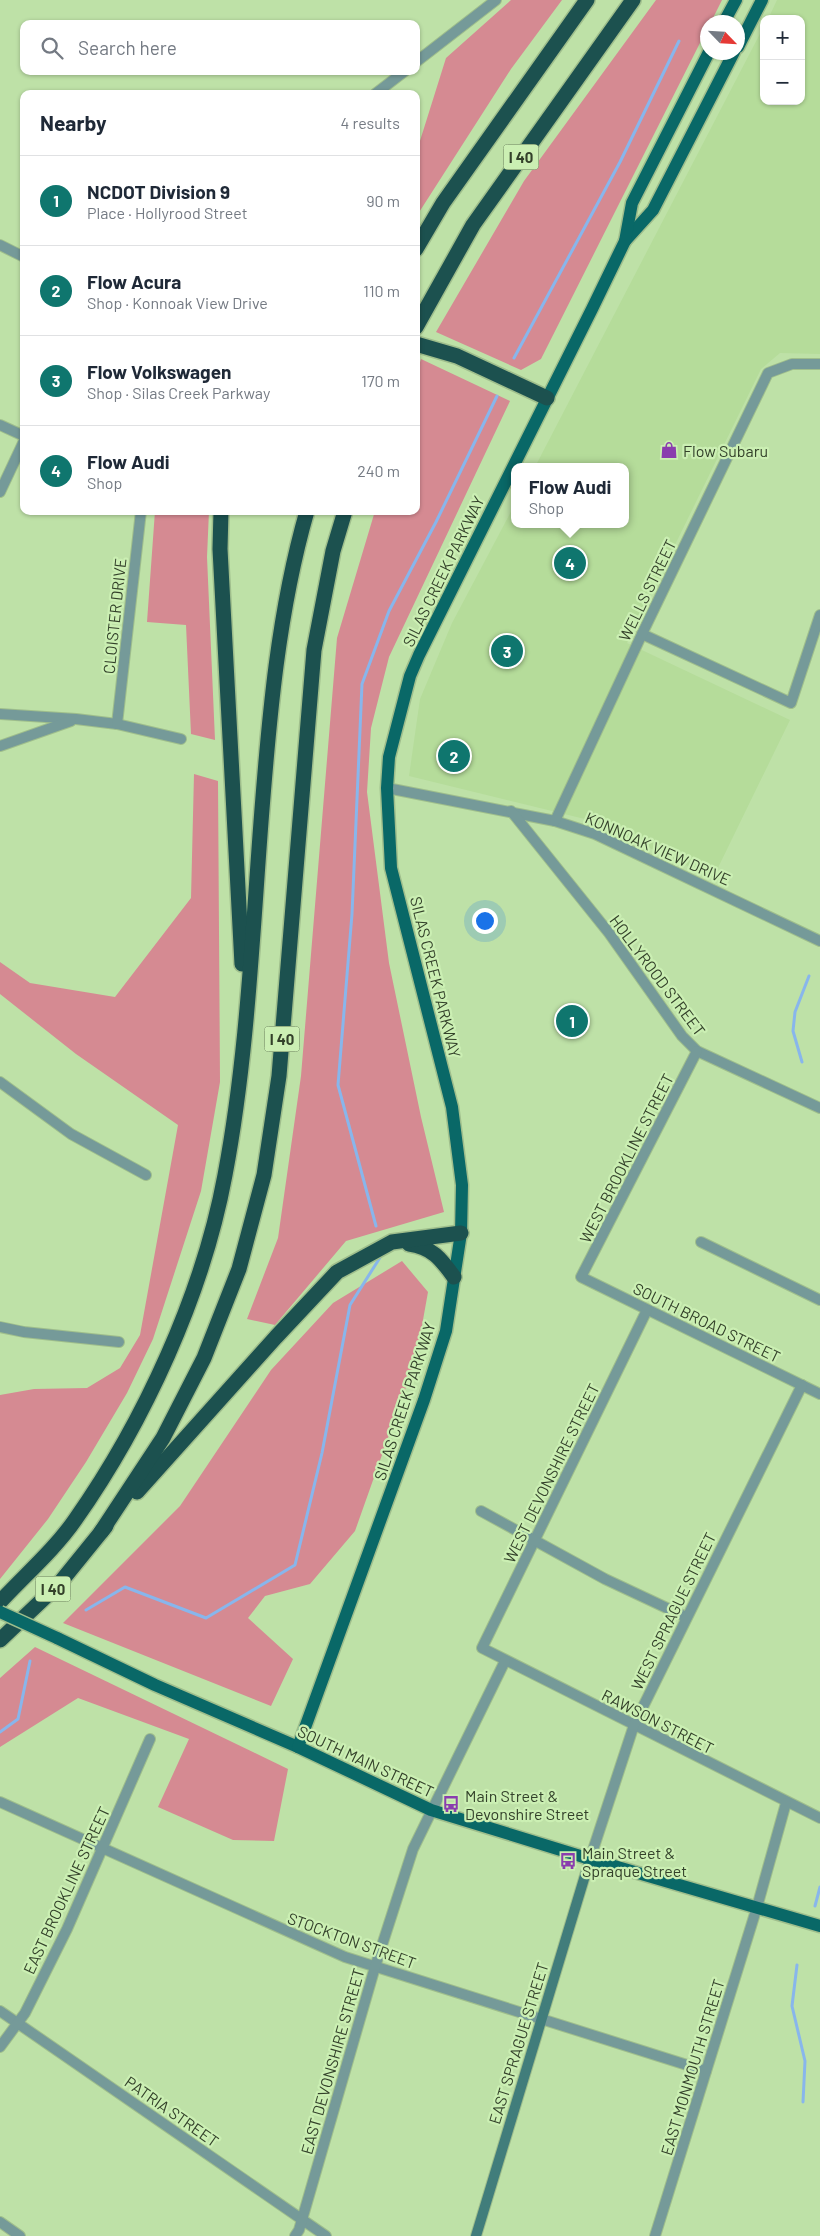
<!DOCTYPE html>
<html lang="en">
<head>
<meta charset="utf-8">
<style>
  :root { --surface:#fff; --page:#f2f2f3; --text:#1f2937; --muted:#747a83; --line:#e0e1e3; --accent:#0f766e }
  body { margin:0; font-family:Barlow,sans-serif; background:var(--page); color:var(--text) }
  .controls { position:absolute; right:15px; top:15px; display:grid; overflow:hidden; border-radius:10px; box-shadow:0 1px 4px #0004 }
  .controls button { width:45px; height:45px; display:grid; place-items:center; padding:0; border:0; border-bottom:1px solid var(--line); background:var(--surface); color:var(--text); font:25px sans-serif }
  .compass { position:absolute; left:700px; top:15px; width:45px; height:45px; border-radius:50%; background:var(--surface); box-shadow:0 1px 4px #0004; rotate:115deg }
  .you { position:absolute; left:484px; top:920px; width:18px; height:18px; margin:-12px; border:4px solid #fff; border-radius:50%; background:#1a73e8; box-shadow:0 0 0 8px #1a73e833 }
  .badge { display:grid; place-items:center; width:32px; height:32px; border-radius:50%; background:var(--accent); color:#fff; font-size:16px; font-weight:700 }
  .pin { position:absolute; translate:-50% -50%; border:2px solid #fff; box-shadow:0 1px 5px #0006 }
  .popup { position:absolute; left:511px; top:463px; width:118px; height:65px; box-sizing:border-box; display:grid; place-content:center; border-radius:10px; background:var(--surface); filter:drop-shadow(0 1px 4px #0005); font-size:16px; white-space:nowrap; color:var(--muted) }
  .popup b { font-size:19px; color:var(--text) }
  .popup::after { content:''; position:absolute; left:50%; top:100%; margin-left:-10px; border:10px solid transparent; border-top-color:var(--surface) }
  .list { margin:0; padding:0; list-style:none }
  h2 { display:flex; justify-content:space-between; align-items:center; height:65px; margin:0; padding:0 20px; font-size:21px }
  h2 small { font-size:16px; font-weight:400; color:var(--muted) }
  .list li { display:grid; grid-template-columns:32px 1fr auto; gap:15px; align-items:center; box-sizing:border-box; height:90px; padding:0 20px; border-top:1px solid var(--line) }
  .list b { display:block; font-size:19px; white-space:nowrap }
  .list p { margin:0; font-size:16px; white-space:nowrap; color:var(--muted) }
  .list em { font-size:16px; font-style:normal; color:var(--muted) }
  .icon { flex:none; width:28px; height:28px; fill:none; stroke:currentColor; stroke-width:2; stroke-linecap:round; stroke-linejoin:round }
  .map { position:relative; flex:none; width:820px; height:2236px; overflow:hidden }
  .search { position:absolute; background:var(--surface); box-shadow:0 1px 4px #0004; left:20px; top:20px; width:400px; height:55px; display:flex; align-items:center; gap:12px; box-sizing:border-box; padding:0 18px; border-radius:10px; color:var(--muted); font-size:19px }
  .panel { position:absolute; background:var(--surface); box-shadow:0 1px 4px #0004; left:20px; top:90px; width:400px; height:425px; border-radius:10px }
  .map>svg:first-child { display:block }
  .built { fill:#b5dc9a }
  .forest { fill:#d58a92 }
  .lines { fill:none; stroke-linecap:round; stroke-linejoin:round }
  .stream { stroke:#88b6ec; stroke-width:3 }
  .street-casing { stroke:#9fbe8c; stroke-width:12 }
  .secondary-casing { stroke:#9fbe8c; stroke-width:12 }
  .primary-casing { stroke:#9fbe8c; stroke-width:15 }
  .highway-casing { stroke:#9fbe8c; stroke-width:18 }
  .street { stroke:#759a99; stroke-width:10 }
  .secondary { stroke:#417d7b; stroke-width:10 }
  .primary { stroke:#096867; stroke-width:12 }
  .highway { stroke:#1c514f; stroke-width:15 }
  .primary-bridge-casing { stroke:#9fbe8c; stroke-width:15; stroke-linecap:butt }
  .primary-bridge { stroke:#096867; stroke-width:12 }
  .labels { text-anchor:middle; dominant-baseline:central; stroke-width:4.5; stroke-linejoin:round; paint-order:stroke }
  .shield { fill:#cbefb3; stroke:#617553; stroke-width:1 }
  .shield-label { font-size:15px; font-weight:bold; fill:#33412a }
  .poi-label { font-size:16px; fill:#33412a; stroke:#cbefb3; text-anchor:start }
  .street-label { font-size:16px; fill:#33412a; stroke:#cbefb3 }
</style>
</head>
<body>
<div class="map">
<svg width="820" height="2236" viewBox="0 0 820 2236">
  <rect width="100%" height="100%" fill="#bee1a7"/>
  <!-- built -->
  <polygon class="built" points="777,0 820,0 820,354 780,353 761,369 627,643 790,720 713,878 593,821 409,776 420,699 452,623 515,504 515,524 625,524 625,467 535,467 764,26 764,101 801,101 801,19 768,19"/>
  <!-- forest -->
  <g class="forest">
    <polygon points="511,0 562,0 511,69 416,217 416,148 419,144 446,58"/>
    <polygon points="656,0 722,0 711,22 708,22 707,29 541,359 521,370 436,332 524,181"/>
    <polygon points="421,359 510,401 389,657 371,728 367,792 389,963 421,1117 444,1212 346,1241 275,1325 247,1319 278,1238 301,1076 337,638 375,511 416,511 416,375"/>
    <polygon points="155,511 209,511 207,557 215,740 191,734 186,625 147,622"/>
    <polygon points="194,774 218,781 220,1082 201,1191 153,1339 127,1393 86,1462 48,1519 0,1579 0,1395 34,1389 87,1388 120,1368 140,1335 178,1125 76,1054 0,994 0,962 30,983 115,997 191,898"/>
    <polygon points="402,1261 428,1292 416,1359 355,1531 310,1584 265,1596 248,1618 293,1659 271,1706 63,1623 180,1506 271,1370 333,1303"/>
    <polygon points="35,1647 288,1769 274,1841 233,1840 158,1807 189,1739 78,1698 0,1747 0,1678"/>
  </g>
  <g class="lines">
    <!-- stream -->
    <g class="stream">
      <polyline points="514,358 620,162 679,41"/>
      <polyline points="802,1062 793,1031 795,1012 809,976"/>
      <polyline points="376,1226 338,1085 352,914 362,684 389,611 436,522 497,396"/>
      <polyline points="86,1610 125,1587 206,1618 295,1565 322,1453 350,1305 381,1256"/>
      <polyline points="0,1732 18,1719 30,1661"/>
      <polyline points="815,1906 820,1887"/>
      <polyline points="797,1965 792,2006 805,2061 803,2102"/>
    </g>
    <!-- street casing -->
    <g class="street-casing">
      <g id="street">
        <polyline points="416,62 496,0"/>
        <polyline points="375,94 405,71"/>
        <polyline points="0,245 24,257"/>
        <polyline points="0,425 24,436"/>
        <polyline points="0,492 24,441"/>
        <polyline points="642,634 791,703 820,615"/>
        <polyline points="0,714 76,719 117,724 181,739"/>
        <polyline points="117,724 141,511"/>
        <polyline points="0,746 71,721"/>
        <polyline points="387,788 555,821 595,834 820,941"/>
        <polyline points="511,811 609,933 682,1036 697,1051 820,1108"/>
        <polyline points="555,821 642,634 768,373 792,364 820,364"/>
        <polyline points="697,1051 581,1277 820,1394"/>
        <polyline points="0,1082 71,1134 146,1175"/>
        <polyline points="701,1242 820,1300"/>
        <polyline points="647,1310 482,1648 820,1818"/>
        <polyline points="0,1327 24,1332 119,1342"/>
        <polyline points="481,1511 605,1579 686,1617"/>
        <polyline points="0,1802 345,1957 706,2071"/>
        <polyline points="590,1859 634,1725 802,1385"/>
        <polyline points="0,2011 326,2236"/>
        <polyline points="0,2047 25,2013 67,1929 150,1739"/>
        <polyline points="0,2222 20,2236"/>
        <polyline points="295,2236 299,2230 375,1967 413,1849 505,1661"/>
        <polyline points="655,2236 757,1907 786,1803"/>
      </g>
    </g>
    <!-- secondary casing -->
    <g class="secondary-casing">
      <polyline id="secondary" points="476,2236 590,1859"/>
    </g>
    <!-- primary casing -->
    <g class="primary-casing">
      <g id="primary">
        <polyline points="724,22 736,0"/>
        <polyline points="738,47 762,0"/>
        <polyline points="625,241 653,210 734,52"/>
        <polyline points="57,1638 155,1685 298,1747 431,1810 590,1859 820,1926"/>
        <polyline points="298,1747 424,1400 446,1331 461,1233 462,1185 452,1107 391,868 387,788 389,757 410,676 419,655 592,309 625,241 632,203 709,52"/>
      </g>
    </g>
    <!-- highway casing -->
    <g class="highway-casing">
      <g id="highway">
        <polyline points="416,249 443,203 587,0"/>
        <polyline points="416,327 473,225 633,0"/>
        <polyline points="416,344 457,356 547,398"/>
        <polyline points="221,511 220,549 242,964"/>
        <path d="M409,1244C432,1247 441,1259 454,1277"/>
        <polyline points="137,1492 276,1337 337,1272 392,1242 461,1233"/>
        <polyline points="101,1532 163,1438 204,1358 239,1269 264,1175 279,1076 314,650 333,551 345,511"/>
        <path d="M0,1602C24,1576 55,1549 75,1520C144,1422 203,1294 225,1175C247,1059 252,940 261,822C269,718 278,612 307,511"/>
        <polyline points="0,1640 59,1584 106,1526"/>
      </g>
    </g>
    <!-- street -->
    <use href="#street" class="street"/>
    <!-- secondary -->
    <use href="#secondary" class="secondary"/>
    <!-- primary -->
    <use href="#primary" class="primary"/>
    <!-- highway -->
    <use href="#highway" class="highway"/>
    <!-- primary-bridge casing -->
    <g class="primary-bridge-casing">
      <polyline id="primary-bridge" points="0,1612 57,1638"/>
    </g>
    <!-- primary-bridge -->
    <use href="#primary-bridge" class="primary-bridge"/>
  </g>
  <!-- icons -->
  <defs>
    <g id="shop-bare" transform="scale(1.35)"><path d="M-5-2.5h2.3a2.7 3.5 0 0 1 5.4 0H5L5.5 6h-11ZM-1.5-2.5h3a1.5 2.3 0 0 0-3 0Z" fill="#8a3dae" stroke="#cbefb3" stroke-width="2.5" paint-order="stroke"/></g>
    <g id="bus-bare" transform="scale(1.35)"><path d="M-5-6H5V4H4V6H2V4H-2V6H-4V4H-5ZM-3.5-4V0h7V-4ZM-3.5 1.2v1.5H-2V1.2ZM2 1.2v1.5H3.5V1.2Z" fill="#8a3dae" stroke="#cbefb3" stroke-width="2.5" paint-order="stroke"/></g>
  </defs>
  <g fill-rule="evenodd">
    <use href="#shop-bare" x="669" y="450"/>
    <use href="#bus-bare" x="451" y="1804"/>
    <use href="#bus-bare" x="568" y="1861"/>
  </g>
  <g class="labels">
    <!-- shield labels -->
    <g class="shield">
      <rect x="503.5" y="144.5" width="35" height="25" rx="4"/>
      <rect x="264.5" y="1026.5" width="35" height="25" rx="4"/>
      <rect x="35.5" y="1576.5" width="35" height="25" rx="4"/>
    </g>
    <g class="shield-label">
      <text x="521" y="157">I 40</text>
      <text x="282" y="1039">I 40</text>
      <text x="53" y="1589">I 40</text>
    </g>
    <!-- poi labels -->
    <g class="poi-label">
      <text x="683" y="450">Flow Subaru</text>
      <text x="465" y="1795">Main Street &amp;<tspan x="465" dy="18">Devonshire Street</tspan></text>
      <text x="582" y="1852">Main Street &amp;<tspan x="582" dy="18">Spraque Street</tspan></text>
    </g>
    <!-- street labels -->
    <g class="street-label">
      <text transform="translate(443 571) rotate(-64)">SILAS CREEK PARKWAY</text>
      <text transform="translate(647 590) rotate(-64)">WELLS STREET</text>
      <text transform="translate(114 616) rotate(-84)">CLOISTER DRIVE</text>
      <text transform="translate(658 848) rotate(24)">KONNOAK VIEW DRIVE</text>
      <text transform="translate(658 975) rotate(53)">HOLLYROOD STREET</text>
      <text transform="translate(436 977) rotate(76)">SILAS CREEK PARKWAY</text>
      <text transform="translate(626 1158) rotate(-63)">WEST BROOKLINE STREET</text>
      <text transform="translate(707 1322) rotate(26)">SOUTH BROAD STREET</text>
      <text transform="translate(404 1401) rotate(-72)">SILAS CREEK PARKWAY</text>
      <text transform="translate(551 1473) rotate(-64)">WEST DEVONSHIRE STREET</text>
      <text transform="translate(673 1611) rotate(-64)">WEST SPRAGUE STREET</text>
      <text transform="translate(658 1721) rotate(27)">RAWSON STREET</text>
      <text transform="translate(366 1761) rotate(25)">SOUTH MAIN STREET</text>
      <text transform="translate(66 1890) rotate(-65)">EAST BROOKLINE STREET</text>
      <text transform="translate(352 1940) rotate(20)">STOCKTON STREET</text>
      <text transform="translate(518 2043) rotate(-73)">EAST SPRAGUE STREET</text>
      <text transform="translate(332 2061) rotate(-74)">EAST DEVONSHIRE STREET</text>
      <text transform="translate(692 2067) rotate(-73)">EAST MONMOUTH STREET</text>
      <text transform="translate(172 2111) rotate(35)">PATRIA STREET</text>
    </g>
  </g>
</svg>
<div class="controls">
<button>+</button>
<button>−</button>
</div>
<svg class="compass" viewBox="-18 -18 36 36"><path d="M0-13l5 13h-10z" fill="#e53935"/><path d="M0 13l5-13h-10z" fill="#747a83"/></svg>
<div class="you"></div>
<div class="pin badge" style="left:572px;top:1021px">1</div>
<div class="pin badge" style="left:454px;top:756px">2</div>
<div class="pin badge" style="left:507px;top:651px">3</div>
<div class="pin badge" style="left:570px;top:563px">4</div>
<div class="popup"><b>Flow Audi</b>Shop</div>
<div class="search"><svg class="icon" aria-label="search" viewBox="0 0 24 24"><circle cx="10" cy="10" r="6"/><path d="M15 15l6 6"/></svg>Search here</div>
<section class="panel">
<h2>Nearby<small>4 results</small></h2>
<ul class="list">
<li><span class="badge">1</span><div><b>NCDOT Division 9</b><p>Place · Hollyrood Street</p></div><em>90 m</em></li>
<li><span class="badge">2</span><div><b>Flow Acura</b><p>Shop · Konnoak View Drive</p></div><em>110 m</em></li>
<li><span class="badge">3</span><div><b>Flow Volkswagen</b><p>Shop · Silas Creek Parkway</p></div><em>170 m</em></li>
<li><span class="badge">4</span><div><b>Flow Audi</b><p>Shop</p></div><em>240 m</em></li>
</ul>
</section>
</div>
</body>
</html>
